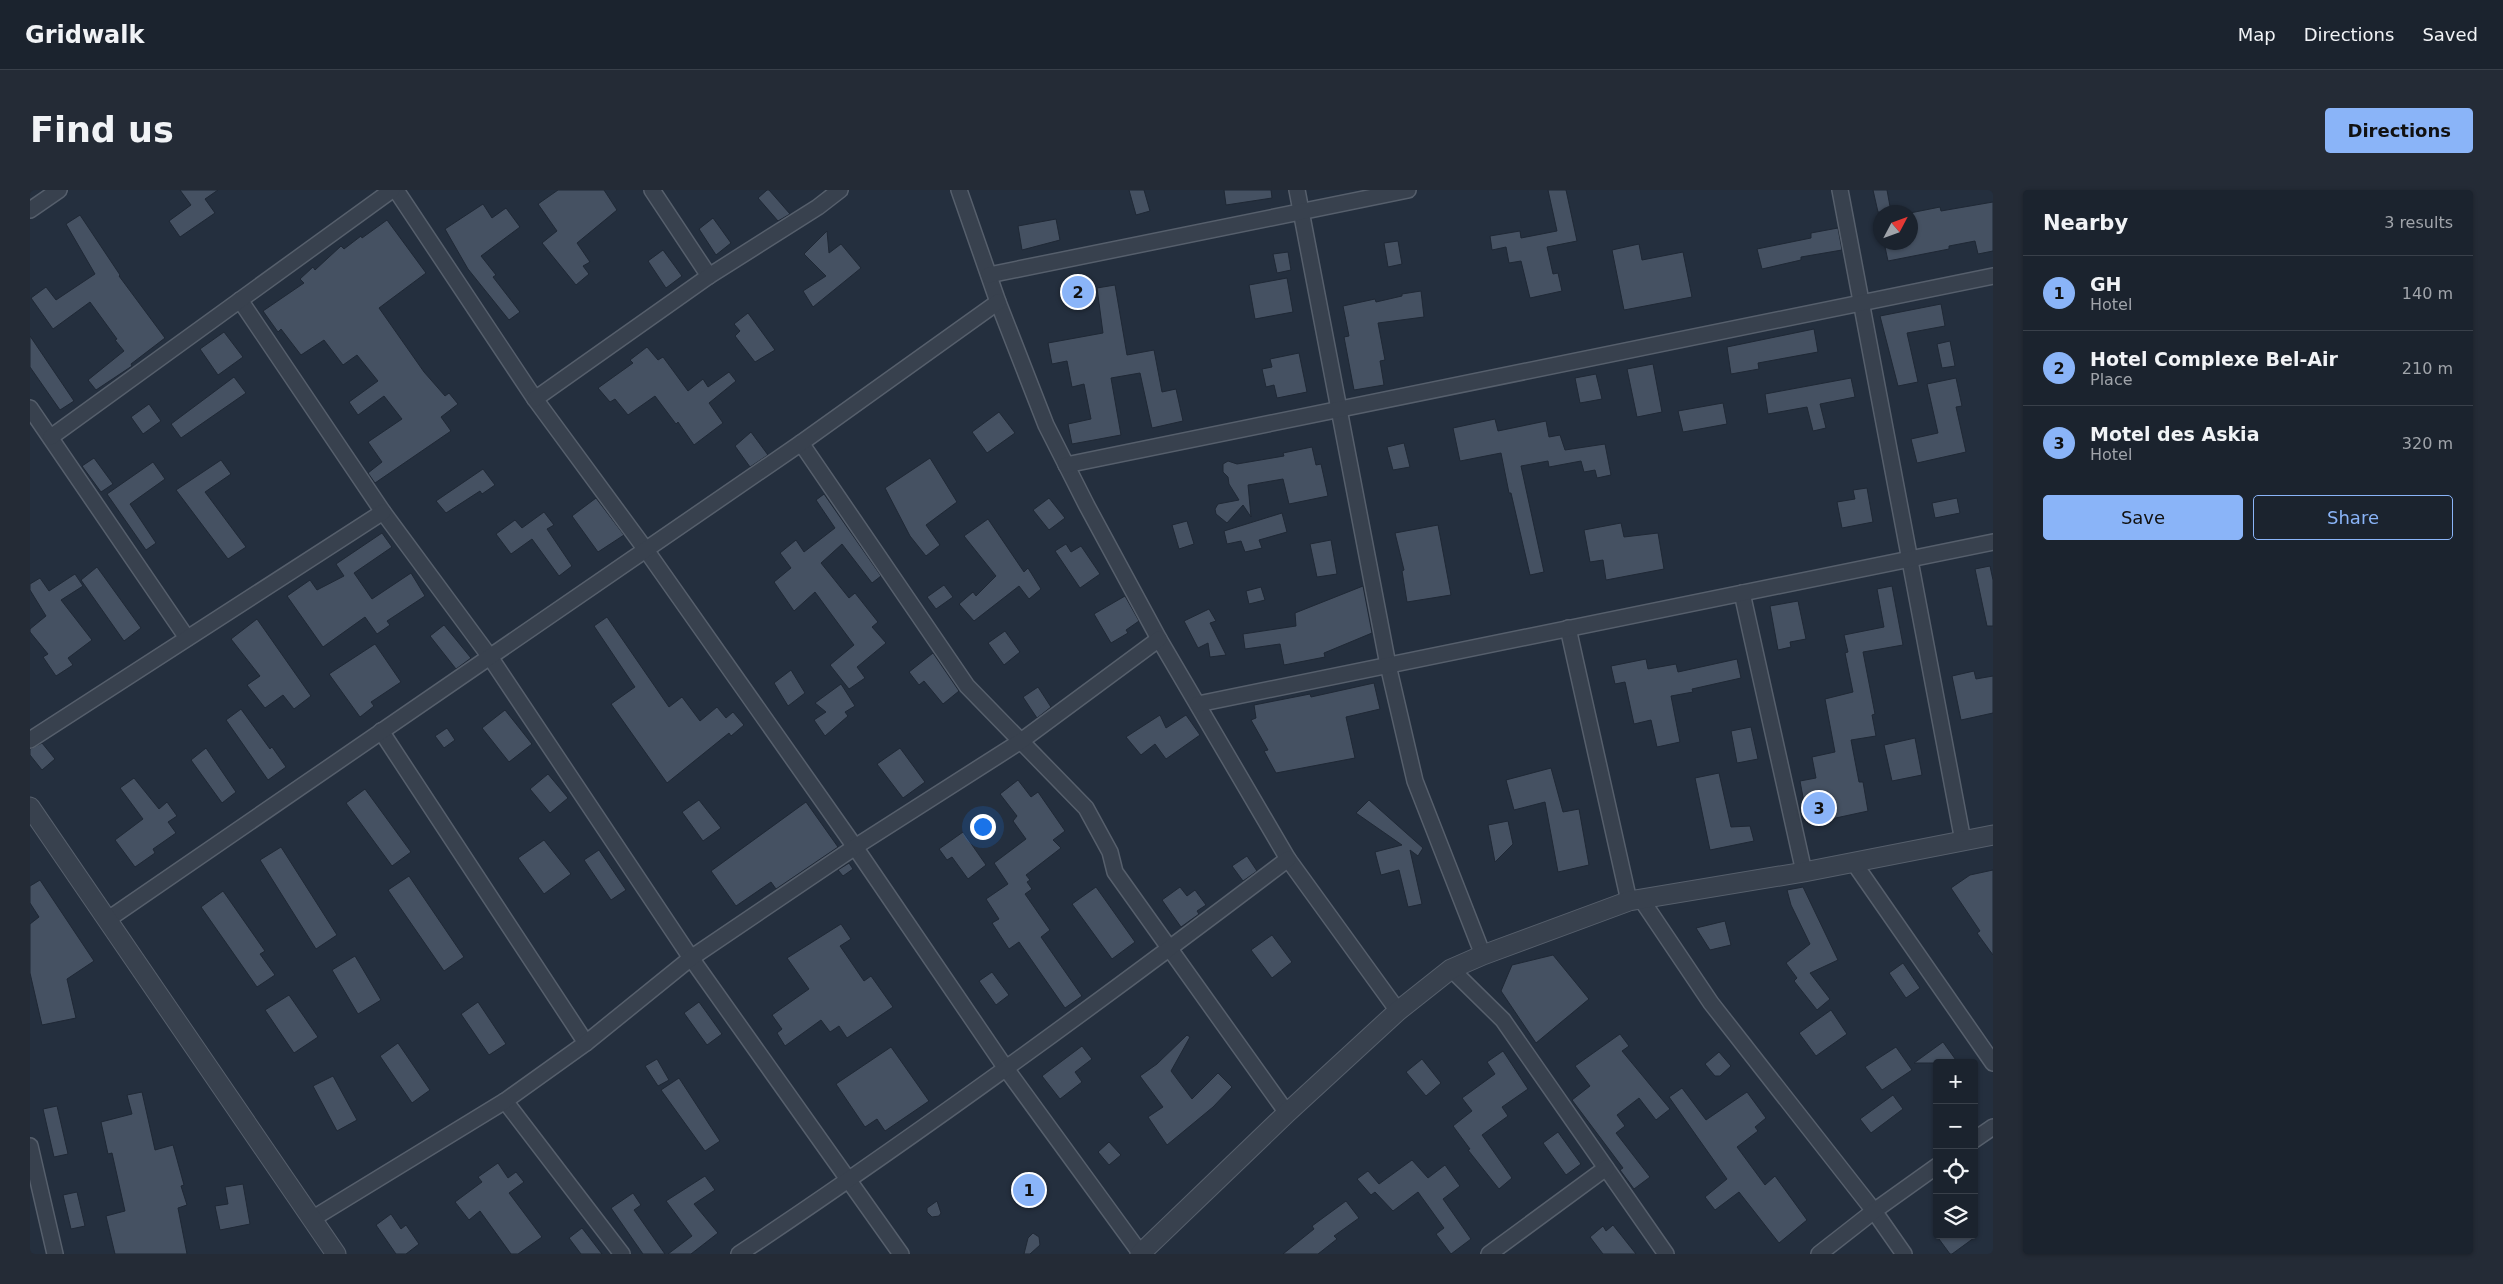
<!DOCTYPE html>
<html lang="en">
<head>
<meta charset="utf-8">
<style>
  :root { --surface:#1b232e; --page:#242b36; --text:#f1f3f6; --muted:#a0a4aa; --line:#39404a; --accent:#8ab4f8 }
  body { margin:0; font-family:"DejaVu Sans",sans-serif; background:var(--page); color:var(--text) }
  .controls { position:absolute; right:15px; bottom:15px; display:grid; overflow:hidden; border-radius:5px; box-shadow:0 1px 4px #0004 }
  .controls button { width:45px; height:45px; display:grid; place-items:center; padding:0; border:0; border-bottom:1px solid var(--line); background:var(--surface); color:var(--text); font:25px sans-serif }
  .compass { position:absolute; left:1843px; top:15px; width:45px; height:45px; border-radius:50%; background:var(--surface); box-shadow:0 1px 4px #0004; rotate:49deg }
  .you { position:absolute; left:952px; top:636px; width:18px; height:18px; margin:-12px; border:4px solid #fff; border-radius:50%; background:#1a73e8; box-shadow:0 0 0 8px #1a73e833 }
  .badge { display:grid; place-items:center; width:32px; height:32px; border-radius:50%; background:var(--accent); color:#111; font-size:16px; font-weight:700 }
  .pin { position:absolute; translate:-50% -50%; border:2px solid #fff; box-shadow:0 1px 5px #0006 }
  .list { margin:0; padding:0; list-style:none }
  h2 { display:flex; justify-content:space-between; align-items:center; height:65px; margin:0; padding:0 20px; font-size:21px }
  h2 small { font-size:16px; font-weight:400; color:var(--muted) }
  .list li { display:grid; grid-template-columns:32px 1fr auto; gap:15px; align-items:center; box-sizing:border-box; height:75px; padding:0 20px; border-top:1px solid var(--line) }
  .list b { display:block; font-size:19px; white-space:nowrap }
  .list p { margin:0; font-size:16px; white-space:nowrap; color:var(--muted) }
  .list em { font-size:16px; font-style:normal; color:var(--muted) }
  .actions { display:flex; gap:10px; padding:15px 20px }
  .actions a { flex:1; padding:11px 0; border:1px solid var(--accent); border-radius:5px; text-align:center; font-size:18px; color:var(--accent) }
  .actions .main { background:var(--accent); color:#111 }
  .icon { flex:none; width:28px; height:28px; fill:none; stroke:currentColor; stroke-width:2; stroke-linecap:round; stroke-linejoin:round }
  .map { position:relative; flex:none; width:1963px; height:1064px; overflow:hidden; border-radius:5px }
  header { display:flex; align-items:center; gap:30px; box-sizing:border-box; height:70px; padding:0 25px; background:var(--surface); border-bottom:1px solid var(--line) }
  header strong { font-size:24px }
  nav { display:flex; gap:28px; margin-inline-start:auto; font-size:18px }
  .intro { display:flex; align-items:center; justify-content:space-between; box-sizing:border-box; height:120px; padding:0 30px }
  h1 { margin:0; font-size:35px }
  .button { padding:12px 22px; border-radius:5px; background:var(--accent); color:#111; font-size:18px; font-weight:700 }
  main { display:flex; gap:30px; padding:0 30px }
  aside { flex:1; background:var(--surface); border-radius:5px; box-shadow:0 1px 4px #0004 }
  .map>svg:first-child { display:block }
  .building { fill:#455162; stroke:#1f2835 }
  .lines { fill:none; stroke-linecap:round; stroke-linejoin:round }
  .minor-casing { stroke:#565f6c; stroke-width:18 }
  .tertiary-casing { stroke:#565f6c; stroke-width:21 }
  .minor { stroke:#38414e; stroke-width:15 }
  .tertiary { stroke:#38414e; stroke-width:19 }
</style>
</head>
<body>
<header>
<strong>Gridwalk</strong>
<nav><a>Map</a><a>Directions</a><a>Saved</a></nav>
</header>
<div class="intro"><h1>Find us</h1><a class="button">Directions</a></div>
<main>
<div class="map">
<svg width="1963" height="1064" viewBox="0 0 1963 1064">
  <rect width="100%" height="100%" fill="#242f3e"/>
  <!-- building -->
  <g class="building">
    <polygon points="150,0 188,0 175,9 185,23 150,47 139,31 161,15"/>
    <polygon points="528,0 574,0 587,20 547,53 560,72 553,76 559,84 546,95 512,53 527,41 508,14"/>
    <polygon points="737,0 739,0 760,24 748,31 728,8"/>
    <polygon points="1099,0 1114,0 1120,21 1106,25"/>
    <polygon points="1194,0 1241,0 1242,8 1196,15"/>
    <polygon points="1518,0 1536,0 1547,51 1517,57 1523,84 1528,83 1532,101 1500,108 1491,71 1479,73 1476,57 1462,60 1460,46 1490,41 1491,48 1527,41"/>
    <polygon points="1843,0 1857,0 1861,22 1848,22"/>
    <polygon points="1963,12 1963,61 1948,64 1945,51 1919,56 1919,59 1858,71 1854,52 1880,52 1880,23 1910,17 1911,21"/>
    <polygon points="453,14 462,28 476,18 490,37 451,66 466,85 463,87 490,122 479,130 438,79 415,39"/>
    <polygon points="50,25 90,85 89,86 135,148 101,174 102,176 66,200 58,190 94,161 85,150 87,149 60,112 23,139 1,108 16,97 26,110 65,84 36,34"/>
    <polygon points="683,28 701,53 686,65 669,39"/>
    <polygon points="1026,29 1030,50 992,60 988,36"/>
    <polygon points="357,30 396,83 349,118 394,182 415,206 419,203 428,214 411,227 421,241 345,293 338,283 352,272 338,252 372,229 354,206 328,225 319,212 348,191 327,165 313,175 294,150 271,165 251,139 248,142 233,121 274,93 270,89 283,77 285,80 311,56 314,59 331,46 332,48"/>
    <polygon points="1808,38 1812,60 1771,67 1771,70 1732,79 1727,59 1781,48 1781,43"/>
    <polygon points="797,41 799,63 811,54 831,78 783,117 773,101 796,86 774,64"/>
    <polygon points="1368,51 1372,74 1358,77 1354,53"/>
    <polygon points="1609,54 1612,70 1653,62 1662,107 1594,120 1582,60"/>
    <polygon points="633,60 652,86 636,98 618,71"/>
    <polygon points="1258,62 1261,80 1247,83 1243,64"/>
    <polygon points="1257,88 1263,122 1225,129 1219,95"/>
    <polygon points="1054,92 1057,109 1043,113 1039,95"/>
    <polygon points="1085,95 1097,165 1124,160 1132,202 1146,199 1153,231 1122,238 1110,183 1081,188 1091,245 1042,254 1038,234 1061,229 1054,194 1042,197 1037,171 1022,174 1018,153 1073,143 1067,98"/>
    <polygon points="1391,101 1394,127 1348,133 1355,170 1350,171 1354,195 1324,200 1314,147 1319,146 1313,116 1345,109 1346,112 1372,106 1372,104"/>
    <polygon points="1911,114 1915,136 1877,143 1888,192 1868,196 1850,126"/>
    <polygon points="718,123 745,160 725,172 705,146 710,141 704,134"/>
    <polygon points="1784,139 1788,162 1728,173 1729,179 1701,184 1697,157"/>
    <polygon points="194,142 213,167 188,185 170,159"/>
    <polygon points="0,146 44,211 30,220 0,177"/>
    <polygon points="1920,151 1925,176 1912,178 1907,154"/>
    <polygon points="617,157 628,170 633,167 658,201 673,189 678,197 699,182 706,191 679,213 693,233 664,255 648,232 646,234 625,206 598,225 585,209 580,212 568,198 603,173 600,170"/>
    <polygon points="1269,163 1277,202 1247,208 1244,195 1236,197 1232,179 1242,177 1240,169"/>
    <polygon points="1623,174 1632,222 1607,227 1597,179"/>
    <polygon points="1566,184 1572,209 1550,213 1545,188"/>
    <polygon points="204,187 216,203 151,248 141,234"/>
    <polygon points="1821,188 1825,207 1790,214 1796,238 1783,241 1777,217 1738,224 1735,204"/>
    <polygon points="1926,188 1932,216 1926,217 1936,262 1887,273 1881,249 1908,243 1897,194"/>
    <polygon points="1693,213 1697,234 1653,242 1648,221"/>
    <polygon points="119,214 131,231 113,244 101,227"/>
    <polygon points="969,222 985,243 957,263 942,242"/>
    <polygon points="1465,229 1468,241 1516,231 1519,247 1530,245 1535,260 1575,254 1581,285 1567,288 1565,280 1554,282 1551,271 1519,277 1518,271 1491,276 1514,382 1500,385 1481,303 1479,303 1471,263 1430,271 1423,238"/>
    <polygon points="721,242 738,265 720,277 705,256"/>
    <polygon points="1374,253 1380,277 1363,280 1357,257"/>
    <polygon points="1282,257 1286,275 1291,274 1298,306 1259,314 1253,289 1218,295 1221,327 1213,315 1197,333 1186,324 1185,319 1188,314 1209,310 1199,294 1198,287 1193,282 1193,274 1198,271 1207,274 1254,266 1253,263"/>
    <polygon points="64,268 83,294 71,302 52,276"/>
    <polygon points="900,268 927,312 896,335 910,355 896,366 880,346 855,298"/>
    <polygon points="191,270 201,284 175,302 216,357 198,369 146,300"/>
    <polygon points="123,272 135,289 100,314 126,353 116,360 77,304"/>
    <polygon points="453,279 465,295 452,304 450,301 416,323 406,311"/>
    <polygon points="1837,298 1843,332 1812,338 1807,312 1825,309 1823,300"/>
    <polygon points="794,304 851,386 842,393 812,354 791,373 819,408 825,403 848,432 842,437 856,453 827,477 835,488 819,499 800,475 824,455 785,402 764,421 744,392 761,378 750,363 766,350 774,362 805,338 786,310"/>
    <polygon points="566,308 594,345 568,362 542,326"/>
    <polygon points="1019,308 1035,328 1019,340 1003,320"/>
    <polygon points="1927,308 1930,323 1905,328 1902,313"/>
    <polygon points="514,322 524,335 517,339 542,376 529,386 502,349 481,364 466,344 485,330 492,338"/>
    <polygon points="1252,323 1257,342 1229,350 1232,358 1215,362 1211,351 1197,354 1194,341"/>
    <polygon points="958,329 994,382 998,378 1011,399 999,409 989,396 944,431 929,414 943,402 946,406 966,386 934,346"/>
    <polygon points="1157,331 1164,354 1149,359 1142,335"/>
    <polygon points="1591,333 1594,347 1628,343 1634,379 1576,390 1573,370 1560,372 1554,340"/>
    <polygon points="1408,335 1421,405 1377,412 1372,381 1374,380 1365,343"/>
    <polygon points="352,343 362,357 324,383 342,409 381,383 395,406 357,431 360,435 347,444 335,427 293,457 257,406 280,390 287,400 314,386 306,374"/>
    <polygon points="1301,350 1307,384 1287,387 1280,354"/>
    <polygon points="1036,354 1041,362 1051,356 1070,384 1050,398 1025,361"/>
    <polygon points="1960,376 1963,390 1963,436 1957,436 1945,379"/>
    <polygon points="67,377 111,438 94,451 51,390"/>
    <polygon points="45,384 53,396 31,410 62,450 38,468 43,475 26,486 13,467 18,464 0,442 0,439 16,426 0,400 0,394 10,388 19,401"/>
    <polygon points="914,395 923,407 906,419 897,407"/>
    <polygon points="1333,396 1342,443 1294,463 1295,467 1254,475 1250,454 1215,459 1213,444 1266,436 1265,423"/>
    <polygon points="1862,396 1873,455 1833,462 1845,524 1842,525 1846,546 1821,550 1829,592 1833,592 1838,621 1778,634 1770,591 1786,588 1782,567 1805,562 1795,509 1823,502 1815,463 1818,462 1814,445 1854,437 1847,399"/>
    <polygon points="1231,397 1235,410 1219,414 1216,401"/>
    <polygon points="1095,406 1109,431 1096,440 1098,443 1081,453 1064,424"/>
    <polygon points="1768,411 1776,449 1760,452 1761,457 1748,460 1740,416"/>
    <polygon points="1179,419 1186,431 1180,433 1196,465 1180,467 1178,453 1168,458 1154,431"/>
    <polygon points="577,427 639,517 652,507 670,531 687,517 696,528 703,522 714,535 701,546 699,543 637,593 581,514 605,497 564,436"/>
    <polygon points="227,429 281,506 264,519 253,505 235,518 217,495 230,486 201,449"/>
    <polygon points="414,435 441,468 426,479 400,446"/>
    <polygon points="975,441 990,462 974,475 958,453"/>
    <polygon points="345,454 371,492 341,512 344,516 330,527 299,484"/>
    <polygon points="903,463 929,501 913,514 894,491 889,495 879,482"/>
    <polygon points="1616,469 1618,479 1646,474 1648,482 1707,469 1711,488 1662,499 1663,502 1641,506 1650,552 1627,557 1621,530 1604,534 1595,492 1585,494 1581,476"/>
    <polygon points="761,480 775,503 758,516 744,493"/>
    <polygon points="1944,481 1946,489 1963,486 1963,523 1931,530 1922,486"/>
    <polygon points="1344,493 1350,519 1316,527 1325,568 1246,583 1234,561 1238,560 1221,530 1226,528 1224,515 1280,504 1281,507"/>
    <polygon points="811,494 825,516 815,522 818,526 795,546 784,530 796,522 785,513"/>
    <polygon points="1008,497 1021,517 1007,528 993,507"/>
    <polygon points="211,519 240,559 242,557 256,577 238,590 196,530"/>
    <polygon points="475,520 502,554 479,572 452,538"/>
    <polygon points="1130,525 1136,538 1156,525 1170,545 1136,569 1125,554 1111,565 1096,547"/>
    <polygon points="1721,537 1728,569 1707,573 1701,541"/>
    <polygon points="417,538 425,550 414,558 405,546"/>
    <polygon points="1885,548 1892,585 1862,591 1854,555"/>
    <polygon points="12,553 25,569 12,580 0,565 0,559"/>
    <polygon points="176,558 206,602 192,613 161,570"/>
    <polygon points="870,558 895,592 873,608 847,574"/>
    <polygon points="1521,578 1533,622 1549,619 1559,675 1528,682 1515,612 1484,620 1476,590"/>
    <polygon points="1689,583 1701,637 1720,636 1724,651 1680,660 1665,588"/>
    <polygon points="518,584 538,608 520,623 500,599"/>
    <polygon points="104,588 129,619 137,612 147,626 138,632 146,643 123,659 125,663 105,677 85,650 113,629 90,598"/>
    <polygon points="988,590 1001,607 1008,602 1035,641 1023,650 1031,658 996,685 1000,690 997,692 1002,699 995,704 1020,740 1011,747 1052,806 1035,818 989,752 979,759 962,733 969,729 956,709 978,694 964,673 996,649 983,631 987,626 970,604"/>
    <polygon points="335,599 381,662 362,676 316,613"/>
    <polygon points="669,610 691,638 673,651 652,622"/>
    <polygon points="1339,610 1393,658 1388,666 1380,660 1392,714 1378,717 1369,680 1351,685 1345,662 1372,655 1326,623"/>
    <polygon points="776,612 808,657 746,699 741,692 706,716 681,681"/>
    <polygon points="1478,631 1483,654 1465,672 1458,635"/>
    <polygon points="933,642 956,675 938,689 922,667 917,670 909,659"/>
    <polygon points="514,650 541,684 514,704 488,668"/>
    <polygon points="251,657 307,745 286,759 230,670"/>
    <polygon points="569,660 596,700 581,710 554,670"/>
    <polygon points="1217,666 1227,681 1213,691 1202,676"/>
    <polygon points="819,673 823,679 813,686 808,680"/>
    <polygon points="1963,680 1963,765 1947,743 1950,741 1921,698 1940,685"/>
    <polygon points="379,686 434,767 414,781 358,700"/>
    <polygon points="10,690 64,771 37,789 46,828 12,835 0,783 0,734 9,727 0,713 0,696"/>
    <polygon points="1066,697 1105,752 1082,769 1042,714"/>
    <polygon points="1150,697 1157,706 1165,700 1176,715 1167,721 1169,724 1151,737 1132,710"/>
    <polygon points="1773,697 1808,770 1780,783 1800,809 1787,820 1764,791 1767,788 1756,773 1780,754 1761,715 1757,700"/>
    <polygon points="193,701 235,761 230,764 245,785 227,797 171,717"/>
    <polygon points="1695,731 1701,755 1680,760 1666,738"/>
    <polygon points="811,734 821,749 810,756 834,791 841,786 863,817 817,848 809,836 800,842 791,830 755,856 747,843 752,839 742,825 779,799 757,768"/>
    <polygon points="1242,745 1262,772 1242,788 1221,760"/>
    <polygon points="1523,765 1559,809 1506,853 1471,801 1482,775"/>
    <polygon points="325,766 351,810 328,824 302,780"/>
    <polygon points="1873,773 1890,798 1876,808 1859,783"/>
    <polygon points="962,782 979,805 966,815 949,791"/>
    <polygon points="259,805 288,847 264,863 235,820"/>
    <polygon points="448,812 476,854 459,865 431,824"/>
    <polygon points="669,812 692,844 677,855 654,823"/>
    <polygon points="1801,820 1817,844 1786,866 1769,843"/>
    <polygon points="1590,844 1599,856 1592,861 1640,919 1626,930 1609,908 1587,925 1595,936 1586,943 1620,987 1604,999 1590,980 1593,978 1542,910 1560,896 1545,876"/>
    <polygon points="1157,845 1160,847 1141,881 1162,909 1188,883 1202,897 1183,917 1137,955 1118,927 1133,917 1110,886 1127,874"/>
    <polygon points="1913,852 1928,873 1884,873"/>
    <polygon points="368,853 400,900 382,913 350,866"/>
    <polygon points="1052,856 1062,869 1045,882 1052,892 1030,909 1012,886"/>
    <polygon points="861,857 899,911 855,941 847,929 835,937 806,894"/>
    <polygon points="1866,857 1882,880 1852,900 1835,877"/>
    <polygon points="1473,861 1498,899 1472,917 1478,926 1452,945 1482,988 1469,999 1438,960 1440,959 1423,936 1442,921 1432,908 1465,884 1457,872"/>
    <polygon points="1689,862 1701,876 1690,886 1685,886 1675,874"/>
    <polygon points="627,869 639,890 628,896 615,876"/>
    <polygon points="1392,869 1411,893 1396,906 1376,882"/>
    <polygon points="303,886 327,930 307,941 283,896"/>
    <polygon points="649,888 690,951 675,961 631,900"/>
    <polygon points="1652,898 1676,930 1717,902 1736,928 1725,937 1728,941 1707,957 1735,995 1745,986 1777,1030 1749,1053 1709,1002 1685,1020 1675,1007 1697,989 1639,907"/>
    <polygon points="112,902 125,960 143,955 154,995 151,996 157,1015 148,1018 157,1064 85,1064 76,1026 95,1021 82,963 78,964 71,932 102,924 97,905"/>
    <polygon points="1863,905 1873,919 1841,943 1830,929"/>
    <polygon points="27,916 38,964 24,967 13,919"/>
    <polygon points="1528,942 1551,974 1536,985 1513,953"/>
    <polygon points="1079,952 1091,965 1079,975 1068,962"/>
    <polygon points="1382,970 1398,988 1415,975 1430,996 1413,1009 1441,1049 1421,1064 1406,1044 1414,1038 1388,1002 1363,1021 1345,1002 1341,1005 1327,989 1338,981 1349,994"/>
    <polygon points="468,973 478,988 486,982 494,992 479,1003 512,1047 488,1064 481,1064 450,1021 439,1030 425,1012 452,992 448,987"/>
    <polygon points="675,986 685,1000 664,1014 688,1043 661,1064 638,1064 662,1046 636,1011"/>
    <polygon points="213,994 220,1034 190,1040 185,1016 198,1014 195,997"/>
    <polygon points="47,1002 55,1036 41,1039 33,1005"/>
    <polygon points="603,1003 611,1015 604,1020 635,1064 613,1064 581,1018"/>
    <polygon points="907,1011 911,1023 909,1026 902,1027 897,1022 897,1018"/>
    <polygon points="1316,1011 1329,1028 1304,1046 1307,1049 1288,1064 1253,1064 1284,1039 1282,1036"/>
    <polygon points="361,1024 371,1039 376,1035 389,1054 376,1064 366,1064 346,1035"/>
    <polygon points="1583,1035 1606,1064 1573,1064 1560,1047 1573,1036 1576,1041"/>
    <polygon points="552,1038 572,1064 551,1064 539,1048"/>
    <polygon points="1003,1043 1009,1047 1010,1055 1000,1064 994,1064 998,1048"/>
    <polygon points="1906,1045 1948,1045 1922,1064 1920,1064"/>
  </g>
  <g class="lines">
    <!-- minor casing -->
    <g class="minor-casing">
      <g id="minor">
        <polyline points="366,0 505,209 616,360 825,657 977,880 1111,1064"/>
        <polyline points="622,0 679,86"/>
        <polyline points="929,0 968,112 1016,235 1057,316 1129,449 1258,669 1368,821"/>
        <polyline points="1267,0 1358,475 1385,591 1453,765"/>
        <polyline points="1810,0 1933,651"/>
        <polyline points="0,20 29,0"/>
        <polyline points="959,85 1378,0"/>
        <polyline points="210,110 353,322 460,467 661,768 871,1064"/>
        <polyline points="505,209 679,86 788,17 810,0"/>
        <polyline points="0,218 157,448"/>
        <polyline points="21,247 362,0"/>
        <polyline points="771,253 937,496 1056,618 1080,662 1085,682 1257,923"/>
        <polyline points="1036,275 1963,86"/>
        <polyline points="1712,403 1774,682"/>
        <polyline points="1538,438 1599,711"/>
        <polyline points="1168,514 1963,352"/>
        <polyline points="351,541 556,853"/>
        <polyline points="0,550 353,322"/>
        <polyline points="1824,673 1963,873"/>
        <polyline points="1611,709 1681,813 1844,1021 1874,1064"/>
        <polyline points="77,730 771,253 968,112"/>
        <polyline points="1421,779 1473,830 1636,1064"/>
        <polyline points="475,911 592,1064"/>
        <polyline points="1944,950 1963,937"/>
        <polyline points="0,956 25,1064"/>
        <polyline points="282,1029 475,911 556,853 661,768 825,657 991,551 1129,449"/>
        <path d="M709,1064C897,939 1079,805 1258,669"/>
        <polyline points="1459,1064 1576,978"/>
        <polyline points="1789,1064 1844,1021 1907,976"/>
      </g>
    </g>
    <!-- tertiary casing -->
    <g class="tertiary-casing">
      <g id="tertiary">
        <polyline points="0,617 306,1064"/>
        <polyline points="1110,1064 1257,923 1368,821 1421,779 1453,765 1599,711 1774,682 1963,645"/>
      </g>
    </g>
    <!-- minor -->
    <use href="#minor" class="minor"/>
    <!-- tertiary -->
    <use href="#tertiary" class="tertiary"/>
  </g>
</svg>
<div class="controls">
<button>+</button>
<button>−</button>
<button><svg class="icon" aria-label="locate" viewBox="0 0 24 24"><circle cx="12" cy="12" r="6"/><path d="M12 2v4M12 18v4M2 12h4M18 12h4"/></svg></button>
<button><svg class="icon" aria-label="layers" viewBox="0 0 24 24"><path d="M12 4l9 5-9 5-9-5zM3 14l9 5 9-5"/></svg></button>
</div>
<svg class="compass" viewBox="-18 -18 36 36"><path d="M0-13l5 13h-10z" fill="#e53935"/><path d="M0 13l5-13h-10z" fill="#a0a4aa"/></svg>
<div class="you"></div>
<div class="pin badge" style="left:999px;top:1000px">1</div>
<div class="pin badge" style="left:1048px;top:102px">2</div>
<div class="pin badge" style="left:1789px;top:618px">3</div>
</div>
<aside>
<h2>Nearby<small>3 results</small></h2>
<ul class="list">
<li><span class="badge">1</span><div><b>GH</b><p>Hotel</p></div><em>140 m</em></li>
<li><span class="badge">2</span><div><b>Hotel Complexe Bel-Air</b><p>Place</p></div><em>210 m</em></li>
<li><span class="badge">3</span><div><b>Motel des Askia</b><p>Hotel</p></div><em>320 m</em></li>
</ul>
<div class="actions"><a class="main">Save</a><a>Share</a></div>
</aside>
</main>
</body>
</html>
